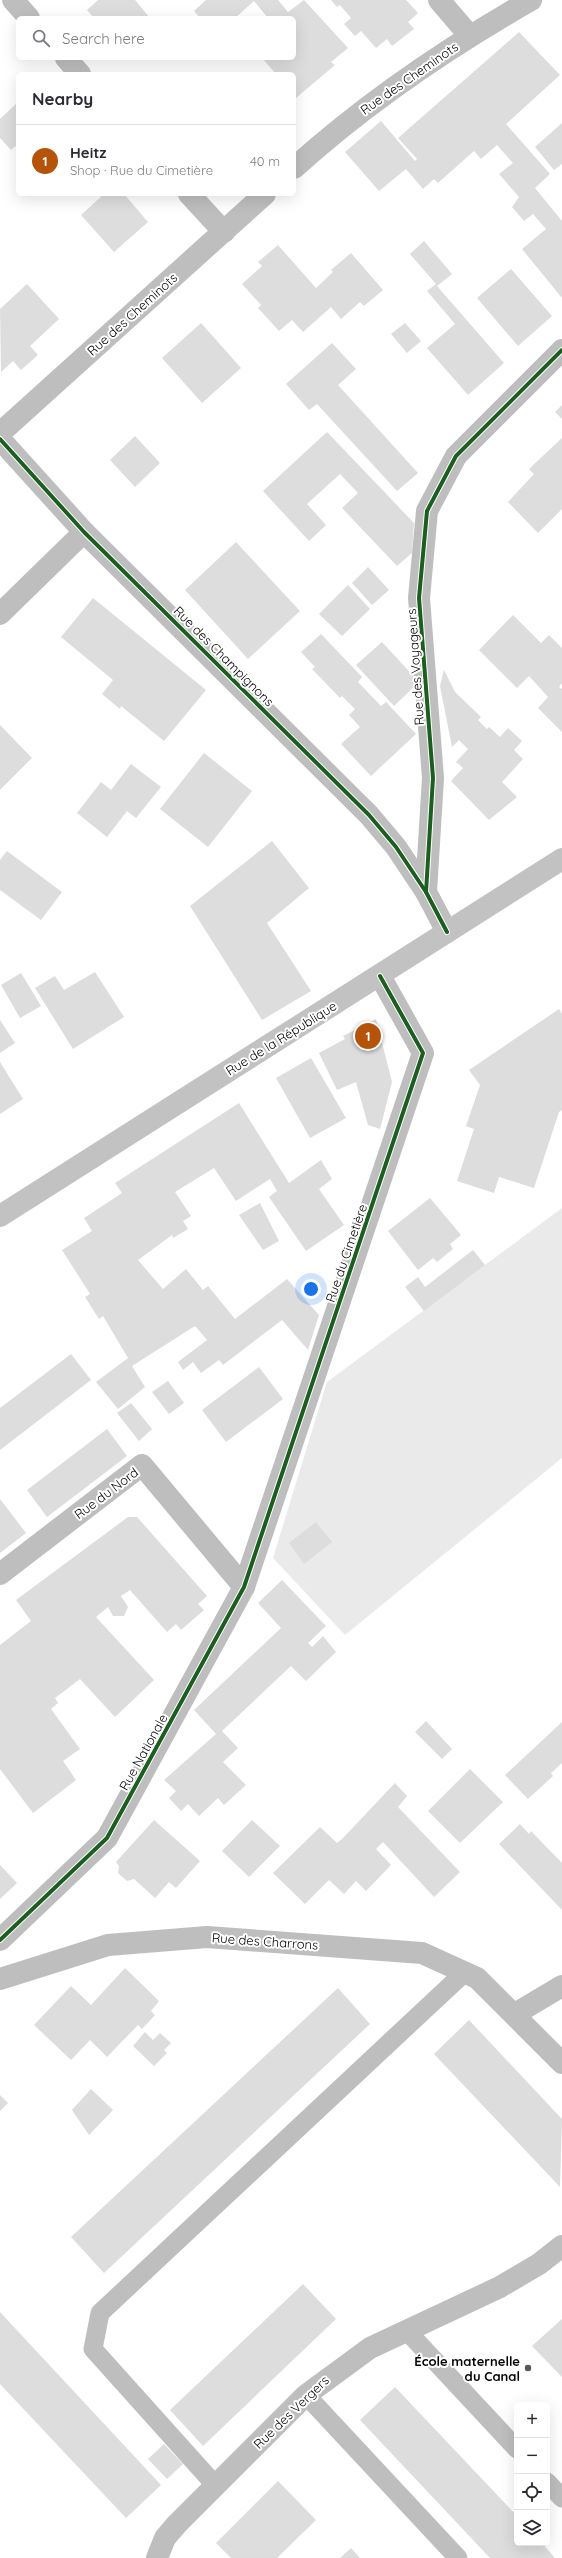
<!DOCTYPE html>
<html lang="en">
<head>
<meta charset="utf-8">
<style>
  :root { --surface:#fff; --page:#f2f2f3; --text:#2b2b33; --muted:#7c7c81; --line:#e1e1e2; --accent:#b45309 }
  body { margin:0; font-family:Quicksand,sans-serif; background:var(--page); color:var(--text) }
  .controls { position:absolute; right:12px; bottom:12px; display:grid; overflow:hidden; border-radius:6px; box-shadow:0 4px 16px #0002 }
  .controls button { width:36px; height:36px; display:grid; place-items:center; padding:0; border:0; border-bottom:1px solid var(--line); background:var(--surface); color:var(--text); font:20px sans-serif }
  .you { position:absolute; left:311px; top:1289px; width:14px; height:14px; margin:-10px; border:3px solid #fff; border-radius:50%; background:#1a73e8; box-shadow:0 0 0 6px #1a73e833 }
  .badge { display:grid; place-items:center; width:26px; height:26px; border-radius:50%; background:var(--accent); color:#fff; font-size:13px; font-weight:700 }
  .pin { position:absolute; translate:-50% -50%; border:2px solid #fff; box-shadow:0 1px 4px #0006 }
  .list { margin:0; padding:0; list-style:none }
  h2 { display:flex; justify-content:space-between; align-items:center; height:52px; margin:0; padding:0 16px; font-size:17px }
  h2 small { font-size:13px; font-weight:400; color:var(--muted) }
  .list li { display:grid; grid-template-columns:26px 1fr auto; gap:12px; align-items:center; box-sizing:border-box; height:72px; padding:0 16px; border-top:1px solid var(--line) }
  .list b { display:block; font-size:15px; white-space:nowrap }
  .list p { margin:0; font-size:13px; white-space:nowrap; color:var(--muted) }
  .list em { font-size:13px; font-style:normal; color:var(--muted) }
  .icon { flex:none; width:22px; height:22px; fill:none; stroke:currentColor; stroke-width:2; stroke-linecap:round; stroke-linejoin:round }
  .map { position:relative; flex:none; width:562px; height:2558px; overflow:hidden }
  .search { position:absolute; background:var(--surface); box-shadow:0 4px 16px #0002; left:16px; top:16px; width:280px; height:44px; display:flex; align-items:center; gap:10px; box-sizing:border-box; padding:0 14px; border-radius:6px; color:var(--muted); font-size:15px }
  .panel { position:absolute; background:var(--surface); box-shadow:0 4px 16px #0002; left:16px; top:72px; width:280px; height:124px; border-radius:6px }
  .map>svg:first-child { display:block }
  .green { fill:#eaeaea }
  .building { fill:#ddd }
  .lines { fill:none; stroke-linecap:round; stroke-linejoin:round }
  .service { stroke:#bebebe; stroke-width:19 }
  .minor { stroke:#bebebe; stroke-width:22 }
  .secondary { stroke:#c2c2c2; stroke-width:22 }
  .cycleway-casing { stroke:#fff; stroke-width:6 }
  .cycleway { stroke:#1b5e20; stroke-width:4 }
  .poi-dot { fill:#595959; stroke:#fff; stroke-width:1.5 }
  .labels { text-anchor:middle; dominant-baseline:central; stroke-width:4; stroke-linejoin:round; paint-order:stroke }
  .street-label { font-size:13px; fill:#000; stroke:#fff }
  .poi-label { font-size:13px; font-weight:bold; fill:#000; stroke:#fff; text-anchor:end }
</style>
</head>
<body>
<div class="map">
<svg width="562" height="2558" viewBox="0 0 562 2558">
  <rect width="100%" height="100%" fill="#fff"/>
  <!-- green -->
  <polygon class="green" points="562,1208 562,1458 345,1635 273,1558 327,1382"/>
  <!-- building -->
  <g class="building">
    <polygon points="98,0 135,0 150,18 94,18 87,10"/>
    <polygon points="206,0 278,0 288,12 304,0 348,48 331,62 335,65 296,98 294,95 294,74 276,74 262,58 294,58 294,18 268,18 254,1 235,18 200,18 194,11"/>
    <polygon points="331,0 406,0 418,13 408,22 414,29 392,46 387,39 376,48 361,31 355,36 344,24 351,18 340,5 337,7"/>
    <polygon points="519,32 560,75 506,124 550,174 535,188 562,221 562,298 522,249 546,229 533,214 524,221 512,207 519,197 499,174 513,163 497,145 481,159 474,151 438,183 434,179 423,189 406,169 379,191 345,152 381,121 415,161 417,159 398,138"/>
    <polygon points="18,102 18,144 11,150 0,138 0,119"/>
    <polygon points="562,123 562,164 554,170 535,147"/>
    <polygon points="104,194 124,194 148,222 114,252 81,215"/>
    <polygon points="424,241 452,274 437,286 504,363 468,395 427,348 455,324 427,291 436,284 410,254"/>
    <polygon points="278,245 316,288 333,272 331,270 351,253 383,290 364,306 360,302 341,319 331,307 303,332 292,320 279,331 258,308 261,305 242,284 262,266 258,262"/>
    <polygon points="511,269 552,316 518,346 477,298"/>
    <polygon points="27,284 59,319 30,346 38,355 21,370 13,361 1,372 0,309"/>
    <polygon points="201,323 241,368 202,403 162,358"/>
    <polygon points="405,323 421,341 407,353 391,334"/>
    <polygon points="332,343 356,369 338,385 418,473 397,491 317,404 309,410 286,384"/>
    <polygon points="562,405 562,419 555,412"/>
    <polygon points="327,432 414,523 412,553 397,566 342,508 358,493 340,474 307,504 326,525 309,541 263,491"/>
    <polygon points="135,436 160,463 135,487 110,460"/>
    <polygon points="562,438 562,509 538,533 508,502 534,474 529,469"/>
    <polygon points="236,542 300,611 248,659 185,590"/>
    <polygon points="368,567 389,590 372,605 352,583"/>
    <polygon points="348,585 370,609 342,636 319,614"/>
    <polygon points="93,598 206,690 164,741 121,706 120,709 102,694 113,680 61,637"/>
    <polygon points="513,615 541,643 549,635 562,648 562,683 559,687 562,689 562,732 538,708 548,697 529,676 517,688 479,650"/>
    <polygon points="321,634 362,677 358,682 381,706 386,702 416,734 371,776 341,744 360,727 349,715 355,709 342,696 340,698 312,669 315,667 301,652"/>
    <polygon points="382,642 419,682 394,706 356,665"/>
    <polygon points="444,670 455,692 481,717 478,720 487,729 489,727 500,737 508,728 522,741 514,750 523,759 502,782 517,797 489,820 451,781 463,768 456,762 468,749 459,740 452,747 440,686"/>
    <polygon points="0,725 32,758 0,790"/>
    <polygon points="204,753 252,791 208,847 160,809"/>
    <polygon points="131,764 161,787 136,818 127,811 107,837 77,813 101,782 111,790"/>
    <polygon points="272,841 309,888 267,923 311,991 262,1020 190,906"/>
    <polygon points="7,851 62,892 41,920 0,890 0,860"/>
    <polygon points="95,972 124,1017 73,1049 35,988 55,976 64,990"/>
    <polygon points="21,973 41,1006 20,1018 1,985"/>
    <polygon points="559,1009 562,1014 562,1110 559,1112 534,1188 499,1177 494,1193 457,1181 474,1129 466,1126 480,1085 469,1070"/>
    <polygon points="376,1019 392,1082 380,1129 368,1125 356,1082 337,1090 319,1053 345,1039 343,1036"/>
    <polygon points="0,1020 15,1043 0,1053"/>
    <polygon points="311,1058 346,1118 310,1138 276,1078"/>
    <polygon points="0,1062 23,1099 0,1114"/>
    <polygon points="239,1103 289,1183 321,1160 332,1179 319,1189 344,1225 306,1251 269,1197 277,1191 270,1179 236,1201 214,1168 175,1192 191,1216 183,1221 188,1229 173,1238 172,1235 138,1260 163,1289 186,1269 203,1290 208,1286 235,1319 287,1279 319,1315 308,1350 282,1320 223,1365 219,1360 201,1373 193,1362 183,1370 178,1362 207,1340 195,1326 132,1366 145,1387 118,1409 96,1382 128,1358 103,1316 99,1319 85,1297 90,1294 62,1250 92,1231 84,1218 122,1193 115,1183"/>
    <polygon points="430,1198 461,1235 450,1244 453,1249 437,1262 433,1258 418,1270 388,1231"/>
    <polygon points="260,1203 279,1241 263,1250 239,1215"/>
    <polygon points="473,1250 485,1265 424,1311 405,1287 418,1277 425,1287"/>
    <polygon points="71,1354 91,1380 0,1450 0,1408"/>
    <polygon points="259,1367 283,1399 226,1442 202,1410"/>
    <polygon points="168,1381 184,1403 169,1414 152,1392"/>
    <polygon points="131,1403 152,1429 139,1441 117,1413"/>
    <polygon points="107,1429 127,1456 47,1517 27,1490"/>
    <polygon points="0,1499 26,1533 0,1553"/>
    <polygon points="128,1517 137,1517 207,1596 198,1604 204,1610 181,1630 176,1624 167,1632 130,1590 121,1596 128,1607 124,1616 113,1616 108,1607 96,1617 154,1680 115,1717 80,1679 55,1698 58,1703 51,1709 80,1749 63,1761 76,1780 33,1813 0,1769 0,1645 31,1621 16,1600"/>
    <polygon points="316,1522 332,1542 304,1564 289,1543"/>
    <polygon points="282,1580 326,1626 308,1643 312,1647 323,1636 336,1652 306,1681 291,1666 222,1731 238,1748 223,1762 246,1785 224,1805 218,1798 199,1816 188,1804 181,1811 169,1798 176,1791 164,1780 216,1734 194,1710 281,1628 258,1603"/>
    <polygon points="426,1721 452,1749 442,1759 415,1732"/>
    <polygon points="562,1722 562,1763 551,1773 553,1776 528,1799 505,1775"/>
    <polygon points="470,1769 503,1802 460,1843 428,1811"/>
    <polygon points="395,1783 407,1796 398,1807 460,1872 434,1897 383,1842 376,1849 391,1865 366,1891 356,1881 344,1894 329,1880 305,1904 273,1873 320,1827 337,1843 342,1839"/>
    <polygon points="154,1820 200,1861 176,1888 169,1882 155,1898 134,1879 127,1881 118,1873 119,1866 116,1862"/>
    <polygon points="252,1820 280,1846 249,1877 222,1851"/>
    <polygon points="520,1824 529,1834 531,1831 562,1863 562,1910 499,1844"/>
    <polygon points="0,1865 17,1883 0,1899"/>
    <polygon points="125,1968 159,2001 151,2011 155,2015 142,2029 138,2025 107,2057 90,2040 71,2060 34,2025 71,1986 91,2005"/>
    <polygon points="338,1988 370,2024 104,2273 71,2237"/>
    <polygon points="469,2020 562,2119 560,2187 434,2054"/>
    <polygon points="145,2032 153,2040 160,2033 171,2043 164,2050 167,2053 154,2066 133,2046"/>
    <polygon points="91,2089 113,2110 89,2135 72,2110"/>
    <polygon points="0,2095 8,2103 0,2111"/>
    <polygon points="303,2284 336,2319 203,2446 170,2410"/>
    <polygon points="0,2312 161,2485 126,2518 0,2384"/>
    <polygon points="562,2319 562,2377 532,2346"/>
    <polygon points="395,2387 517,2516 517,2543 542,2543 555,2558 490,2558 360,2420"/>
    <polygon points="164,2444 183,2464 167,2479 148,2459"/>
    <polygon points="278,2481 316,2520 277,2558 231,2558 216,2543"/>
    <polygon points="351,2548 360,2558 340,2558"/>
  </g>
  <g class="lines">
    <!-- service -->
    <g class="service">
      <polyline points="406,2330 517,2449"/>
      <polyline points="306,2395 458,2558"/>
      <polyline points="547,2482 562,2498"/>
      <polyline points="216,2486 93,2349 100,2313 465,1972"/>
    </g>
    <!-- minor -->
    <g class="minor">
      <polyline points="13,0 29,18"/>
      <polyline points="439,0 469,35"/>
      <polyline points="66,58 80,74"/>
      <path d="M294,168C366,103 447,48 531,0"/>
      <polyline points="189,194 224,232"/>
      <polyline points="0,433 265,194"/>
      <polyline points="0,439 84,532 369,815 396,847 426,892"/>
      <polyline points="0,614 84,532"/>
      <polyline points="447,932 426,892 433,778 419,598 427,511 456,456 562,350"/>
      <polyline points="0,1574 142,1465 244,1587"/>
      <polyline points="0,1940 107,1838 244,1587 423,1053 380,976"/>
      <polyline points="0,1979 108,1945 207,1937 422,1953 477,1978 562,2063"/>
      <polyline points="515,2014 562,1986"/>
      <polyline points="157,2558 165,2538 177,2524 306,2395 370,2348 500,2287 539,2264 562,2246"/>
    </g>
    <!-- secondary -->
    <polyline class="secondary" points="0,1216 562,859"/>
    <!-- cycleway casing -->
    <g class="cycleway-casing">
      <g id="cycleway">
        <polyline points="0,439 84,532 369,815 396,847 426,892"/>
        <polyline points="447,932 426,892 433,778 419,598 427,511 456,456 562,350"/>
        <polyline points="0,1940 107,1838 244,1587 423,1053 380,976"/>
      </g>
    </g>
    <!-- cycleway -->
    <use href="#cycleway" class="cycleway"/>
  </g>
  <!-- markers -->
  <circle class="poi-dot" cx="528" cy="2368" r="4"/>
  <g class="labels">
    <!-- street labels -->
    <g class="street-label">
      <text transform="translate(409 78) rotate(-35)">Rue des Cheminots</text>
      <text transform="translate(132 314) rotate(-42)">Rue des Cheminots</text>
      <text transform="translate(224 656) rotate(45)">Rue des Champignons</text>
      <text transform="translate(415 667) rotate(-94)">Rue des Voyageurs</text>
      <text transform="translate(281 1038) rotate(-32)">Rue de la République</text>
      <text transform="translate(346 1253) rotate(-71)">Rue du Cimetière</text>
      <text transform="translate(106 1493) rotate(-37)">Rue du Nord</text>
      <text transform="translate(143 1752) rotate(-61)">Rue Nationale</text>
      <text transform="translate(265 1941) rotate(4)">Rue des Charrons</text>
      <text transform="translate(291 2412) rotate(-44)">Rue des Vergers</text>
    </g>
    <!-- poi labels -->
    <g class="poi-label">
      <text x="520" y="2361">École maternelle<tspan x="520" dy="15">du Canal</tspan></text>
    </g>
  </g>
</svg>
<div class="controls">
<button>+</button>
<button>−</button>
<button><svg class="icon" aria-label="locate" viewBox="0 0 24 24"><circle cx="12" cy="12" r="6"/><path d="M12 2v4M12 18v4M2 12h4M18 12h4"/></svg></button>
<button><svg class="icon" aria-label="layers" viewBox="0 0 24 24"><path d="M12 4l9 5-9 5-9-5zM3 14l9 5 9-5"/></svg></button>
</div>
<div class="you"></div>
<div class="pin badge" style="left:368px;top:1036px">1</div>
<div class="search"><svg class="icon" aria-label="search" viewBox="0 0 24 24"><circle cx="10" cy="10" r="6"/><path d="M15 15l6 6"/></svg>Search here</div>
<section class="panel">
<h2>Nearby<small></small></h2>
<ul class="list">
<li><span class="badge">1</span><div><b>Heitz</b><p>Shop · Rue du Cimetière</p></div><em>40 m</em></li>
</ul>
</section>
</div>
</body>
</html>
